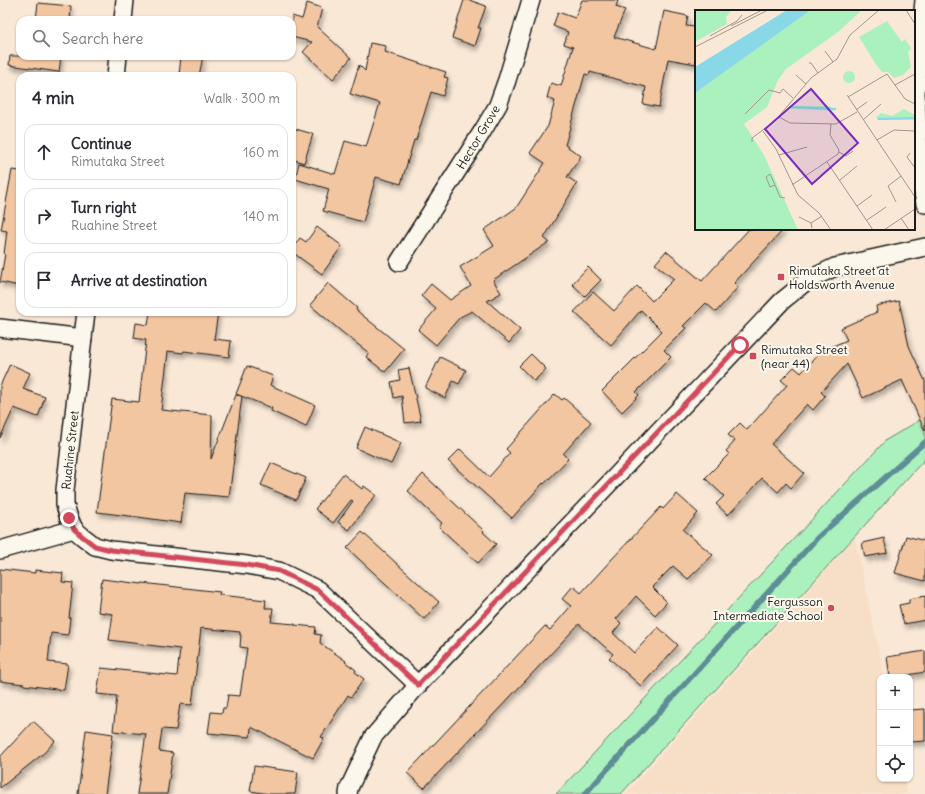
<!DOCTYPE html>
<html lang="en">
<head>
<meta charset="utf-8">
<style>
  :root { --surface:#fff; --page:#f2f2f3; --text:#2b2b33; --muted:#7c7c81; --line:#e1e1e2 }
  body { margin:0; font-family:Delius,sans-serif; background:var(--page); color:var(--text) }
  .controls { position:absolute; right:12px; bottom:12px; display:grid; overflow:hidden; border-radius:8px; box-shadow:0 1px 3px #0004 }
  .controls button { width:36px; height:36px; display:grid; place-items:center; padding:0; border:0; border-bottom:1px solid var(--line); background:var(--surface); color:var(--text); font:20px sans-serif }
  .stop { position:absolute; width:12px; height:12px; margin:-9px; border:3px solid #d1495b; border-radius:50%; background:#fff }
  .stop.end { background:#d1495b; border-color:#fff; box-shadow:0 1px 4px #0008 }
  .list { margin:0; padding:0; list-style:none }
  h2 { display:flex; justify-content:space-between; align-items:center; height:52px; margin:0; padding:0 16px; font-size:17px }
  h2 small { font-size:13px; font-weight:400; color:var(--muted) }
  .list li { display:grid; grid-template-columns:26px 1fr auto; gap:12px; align-items:center; box-sizing:border-box; height:56px; margin:0 8px 8px; padding:0 8px; border:1px solid var(--line); border-radius:12px }
  .list b { display:block; font-size:15px; white-space:nowrap }
  .list p { margin:0; font-size:13px; white-space:nowrap; color:var(--muted) }
  .list em { font-size:13px; font-style:normal; color:var(--muted) }
  .icon { flex:none; width:22px; height:22px; fill:none; stroke:currentColor; stroke-width:2; stroke-linecap:round; stroke-linejoin:round }
  .map { position:relative; flex:none; width:925px; height:794px; overflow:hidden }
  .search { position:absolute; background:var(--surface); box-shadow:0 1px 3px #0004; left:16px; top:16px; width:280px; height:44px; display:flex; align-items:center; gap:10px; box-sizing:border-box; padding:0 14px; border-radius:12px; color:var(--muted); font-size:15px }
  .panel { position:absolute; background:var(--surface); box-shadow:0 1px 3px #0004; left:16px; top:72px; width:280px; height:244px; border-radius:12px }
  .map>svg:first-child { display:block }
  .built { fill:#f7dec6 }
  .green { fill:#abf1bd; stroke:#64866c }
  .lines { fill:none; stroke-linecap:round; stroke-linejoin:round }
  .stream { stroke:#5d8d96; stroke-width:5.5 }
  .building { fill:#f3c6a2; stroke:#1c1c1c; filter:url(#shadow) }
  .street-casing { stroke:#1c1c1c; stroke-width:20 }
  .street { stroke:#fbf7ec; stroke-width:17 }
  .route { stroke:#d1495b; stroke-width:5 }
  .poi-dot { fill:#d1495b; stroke:#fbf7ec; stroke-width:1.5 }
  .labels { text-anchor:middle; dominant-baseline:central; stroke-width:4; stroke-linejoin:round; paint-order:stroke }
  .street-label { font-size:12px; fill:#1c1c1c; stroke:#fbf7ec }
  .poi-label { font-size:12px; fill:#1c1c1c; stroke:#fbf7ec; text-anchor:start }
  .inset-river { fill:none; stroke:#89d8e7; stroke-width:2 }
  .inset-road { fill:none; stroke:#a1968c; stroke-width:1 }
  .view { fill:#7b2cbf; fill-opacity:0.15; stroke:#7b2cbf; stroke-width:2 }
  .inset-edge { fill:none; stroke:#1c1c1c; stroke-width:2 }
</style>
</head>
<body>
<div class="map">
<svg width="925" height="794" viewBox="0 0 925 794">
  <defs>
    <filter id="shadow"><feDropShadow dx="2.5" dy="4.5" stdDeviation="2" flood-color="#0004"/></filter>
  </defs>
  <rect width="100%" height="100%" fill="#f9e8d6"/>
  <filter id="ink" filterUnits="userSpaceOnUse"><feTurbulence type="fractalNoise" baseFrequency=".025" numOctaves="2"/><feDisplacementMap in="SourceGraphic" scale="8" xChannelSelector="R" yChannelSelector="G"/><feConvolveMatrix kernelMatrix="1 2 1 2 8 2 1 2 1" color-interpolation-filters="sRGB"/></filter>
  <g filter="url(#ink)">
    <!-- built -->
    <polygon class="built" points="855,538 884,677 880,677 880,779 905,779 907,794 626,794"/>
    <!-- green -->
    <polygon class="green" points="925,417 925,460 923,461 621,794 556,794 886,440"/>
    <g class="lines">
      <!-- stream -->
      <polyline class="stream" points="585,794 818,537 925,442"/>
    </g>
    <!-- building -->
    <g class="building">
      <polygon points="464,0 469,0 486,6 478,28 481,28 475,46 452,38"/>
      <polygon points="582,0 618,0 616,7 625,10 614,37 656,49 664,11 688,16 686,26 696,27 696,64 668,59 659,107 643,104 646,87 590,72 589,75 585,74 565,145 581,156 567,177 577,183 544,238 549,242 493,280 501,293 487,301 520,330 509,343 472,311 460,317 436,345 418,330 436,309 421,296 431,284 450,300 471,286 460,267 494,246 484,230 516,208 545,163 530,153 548,126 555,101 547,98 551,83 561,86 573,47 564,44 568,32 553,26 558,12 575,18"/>
      <polygon points="38,3 71,6 70,20 36,20"/>
      <polygon points="307,3 322,8 317,27 351,58 333,79 303,52 312,42 292,37 292,16 302,19"/>
      <polygon points="370,43 386,46 385,52 446,72 444,77 448,78 443,96 431,92 416,140 414,140 401,184 376,177 363,222 323,211 329,189 295,179 299,163 335,174 345,141 366,147 380,103 350,94 359,65 365,71"/>
      <polygon points="10,56 61,56 59,72 9,65"/>
      <polygon points="181,56 203,56 199,76 179,76"/>
      <polygon points="292,128 313,134 304,163 292,159"/>
      <polygon points="12,170 20,171 20,286 0,282 5,254 4,254 7,231 1,230"/>
      <polygon points="317,227 342,246 322,274 292,252 292,249 300,238 306,242"/>
      <polygon points="749,229 784,229 734,283 738,287 716,312 706,303 683,326 686,328 664,350 671,357 636,392 639,395 622,412 602,391 662,331 641,310 611,345 574,312 593,292 614,311 637,286 652,301 674,279 655,264 666,251 702,281"/>
      <polygon points="588,267 601,280 585,296 572,284"/>
      <polygon points="328,283 357,308 356,310 404,349 385,372 366,357 369,353 342,332 310,305"/>
      <polygon points="899,301 909,346 925,381 925,431 902,380 863,398 847,364 821,392 825,396 813,410 807,404 771,444 804,473 791,488 786,483 778,492 762,478 749,493 728,515 716,504 724,496 705,478 729,454 726,451 735,441 728,435 740,423 747,430 787,385 781,380 794,367 801,373 821,351 847,340 841,328 877,312 876,306"/>
      <polygon points="150,312 218,312 214,339 231,341 229,357 184,351 183,353 168,351 161,410 212,415 211,459 236,395 242,396 229,497 185,493 181,523 138,517 97,512 112,399 139,402 146,340 134,338 136,323 148,325"/>
      <polygon points="531,354 546,369 534,381 519,366"/>
      <polygon points="440,357 466,370 459,384 453,381 445,398 425,388"/>
      <polygon points="10,364 30,373 23,389 45,397 38,417 14,408 0,438 0,386"/>
      <polygon points="247,366 273,376 270,385 315,405 306,427 271,411 272,408 236,394"/>
      <polygon points="409,368 421,421 405,423 402,396 394,398 391,382 400,380 398,370"/>
      <polygon points="555,394 562,400 564,398 591,422 563,454 568,459 544,484 543,483 512,518 448,461 460,449 489,477 510,453 506,449"/>
      <polygon points="365,427 401,443 391,464 356,448"/>
      <polygon points="271,463 306,478 296,500 261,485"/>
      <polygon points="343,474 362,489 364,486 376,495 349,530 338,522 353,501 351,500 333,523 315,509"/>
      <polygon points="423,474 484,531 483,532 496,544 478,563 439,527 442,523 408,491"/>
      <polygon points="677,494 698,513 683,530 713,555 688,579 673,566 652,587 667,602 655,615 636,596 616,619 621,623 613,633 634,653 658,627 678,645 641,686 609,658 613,654 579,624 424,788 407,773 545,626 550,630 571,606 562,599 573,586 581,593 612,559 661,507 663,509"/>
      <polygon points="362,532 439,602 424,619 347,548"/>
      <polygon points="906,536 925,541 925,581 895,573"/>
      <polygon points="884,538 887,553 865,557 862,543"/>
      <polygon points="0,569 35,573 35,570 63,573 62,582 73,583 69,618 70,618 68,635 51,633 48,662 68,664 64,690 24,685 24,684 0,681"/>
      <polygon points="102,579 142,584 142,583 203,590 220,592 219,595 266,600 265,608 273,608 271,622 295,624 294,625 316,627 315,634 321,635 320,643 346,661 345,662 356,670 355,672 364,679 351,697 348,695 321,737 324,738 313,758 251,727 250,737 208,733 211,712 222,713 223,708 226,708 228,695 240,696 247,648 240,647 241,635 240,635 240,632 201,628 192,705 180,704 176,730 162,729 159,751 173,753 167,794 137,794 146,734 113,731 117,696 97,694 101,668 177,676 180,649 109,640 113,614 98,612"/>
      <polygon points="925,596 925,620 904,624 899,605 909,603 909,599"/>
      <polygon points="925,651 925,672 896,677 890,677 887,657"/>
      <polygon points="925,709 925,741 910,742 910,710"/>
      <polygon points="33,721 55,741 44,753 0,788 0,757"/>
      <polygon points="86,730 113,734 105,794 78,794"/>
      <polygon points="254,766 298,772 295,794 270,794 250,791"/>
    </g>
    <g class="lines">
      <!-- street casing -->
      <g class="street-casing">
        <g id="street">
          <polyline points="924,0 916,92 920,176 925,204"/>
          <polyline points="123,20 125,0"/>
          <polyline points="116,76 118,56"/>
          <polyline points="399,262 482,132 498,105 507,80 531,0"/>
          <polyline points="86,312 65,490 65,505 69,518 74,529 82,536 95,546 111,550 247,565 279,571 318,590 418,685"/>
          <polyline points="0,328 83,338"/>
          <polyline points="0,550 74,529"/>
          <polyline points="348,794 349,788 373,737 418,685 782,301 808,280 835,267 925,247"/>
        </g>
      </g>
      <!-- street -->
      <use href="#street" class="street"/>
    </g>
  </g>
  <g class="lines" filter="url(#ink)">
    <!-- route -->
    <polyline class="route" points="69,518 74,529 82,536 95,546 111,550 247,565 279,571 318,590 418,685 740,345"/>
  </g>
  <!-- markers -->
  <g class="poi-dot">
    <rect x="777" y="273" width="8" height="8" rx="2"/>
    <rect x="749" y="352" width="8" height="8" rx="2"/>
    <circle cx="831" cy="608" r="4"/>
  </g>
  <g class="labels">
    <!-- street labels -->
    <g class="street-label">
      <text transform="translate(478 137) rotate(-59)">Hector Grove</text>
      <text transform="translate(70 450) rotate(-84)">Ruahine Street</text>
    </g>
    <!-- poi labels -->
    <g class="poi-label">
      <text x="789" y="270">Rimutaka Street at<tspan x="789" dy="14">Holdsworth Avenue</tspan></text>
      <text x="761" y="349">Rimutaka Street<tspan x="761" dy="14">(near 44)</tspan></text>
      <text x="823" y="601" text-anchor="end">Fergusson<tspan x="823" dy="14">Intermediate School</tspan></text>
    </g>
  </g>
  <!-- overview -->
  <g transform="translate(695 10)">
    <rect width="220" height="220" fill="#f9e8d6"/>
    <path d="M0,0H37L31,7L32,14L0,32ZM116,0H167L143,22L91,59L83,70L72,97L49,114L69,145L103,220H0V83ZM192,11L207,32L210,29L216,38L213,42L216,57L208,65L199,68L193,62H187L180,53L164,27ZM148 67a6 6 0 1 1 12 0a6 6 0 1 1-12 0ZM95,96H135L139,101L98,99L93,98ZM209,99L220,105V110H183L181,107L186,103L197,106Z" fill="#abf1bd"/>
    <path d="M92,0H116L0,83V57Z" fill="#89d8e7"/>
    <path class="inset-river" d="M95,97L141,99M183,109L220,108"/>
    <path class="inset-road" d="M211,0L220,14M36,16L67,0M15,26L42,11L47,5M0,37L73,0M130,41L138,52M114,53H116L123,63M101,65L111,74M200,75L220,64M152,85L220,187M153,87L192,64L210,89L220,94M161,100L172,92M50,104L74,80L85,83L88,79L98,88M84,107L95,113L141,114L162,102M168,110L186,94M68,121L81,139L103,185L124,203L136,220M182,130L199,120L220,121M57,132V128L80,111L116,68L142,49L155,25L184,0M144,142L151,146L158,141M215,143L212,147L220,158M84,145L112,137M132,152L178,220M75,164L80,175L75,177L71,167ZM145,170L162,156M80,175L85,187L90,188M97,175L143,144L144,140L135,125L136,114M201,192L193,176L206,166M162,196L177,185M104,207L116,213M206,208L214,220M172,210L191,197M117,218L116,213L127,206M189,220L220,199"/>
    <path class="view" d="M116,79L163,133L117,174L70,119Z"/>
    <rect width="220" height="220" class="inset-edge"/>
  </g>
</svg>
<div class="controls">
<button>+</button>
<button>−</button>
<button><svg class="icon" aria-label="locate" viewBox="0 0 24 24"><circle cx="12" cy="12" r="6"/><path d="M12 2v4M12 18v4M2 12h4M18 12h4"/></svg></button>
</div>
<div class="stop" style="left:740px;top:345px"></div>
<div class="stop end" style="left:69px;top:518px"></div>
<div class="search"><svg class="icon" aria-label="search" viewBox="0 0 24 24"><circle cx="10" cy="10" r="6"/><path d="M15 15l6 6"/></svg>Search here</div>
<section class="panel">
<h2>4 min<small>Walk · 300 m</small></h2>
<ul class="list">
<li><svg class="icon" aria-label="ahead" viewBox="0 0 24 24"><path d="M12 20V5M6 11l6-6 6 6"/></svg><div><b>Continue</b><p>Rimutaka Street</p></div><em>160 m</em></li>
<li><svg class="icon" aria-label="right" viewBox="0 0 24 24"><path d="M7 20v-9h11M14 6l5 5-5 5"/></svg><div><b>Turn right</b><p>Ruahine Street</p></div><em>140 m</em></li>
<li><svg class="icon" aria-label="arrive" viewBox="0 0 24 24"><path d="M6 21V4h12l-3 4 3 4H6"/></svg><div><b>Arrive at destination</b></div></li>
</ul>
</section>
</div>
</body>
</html>
